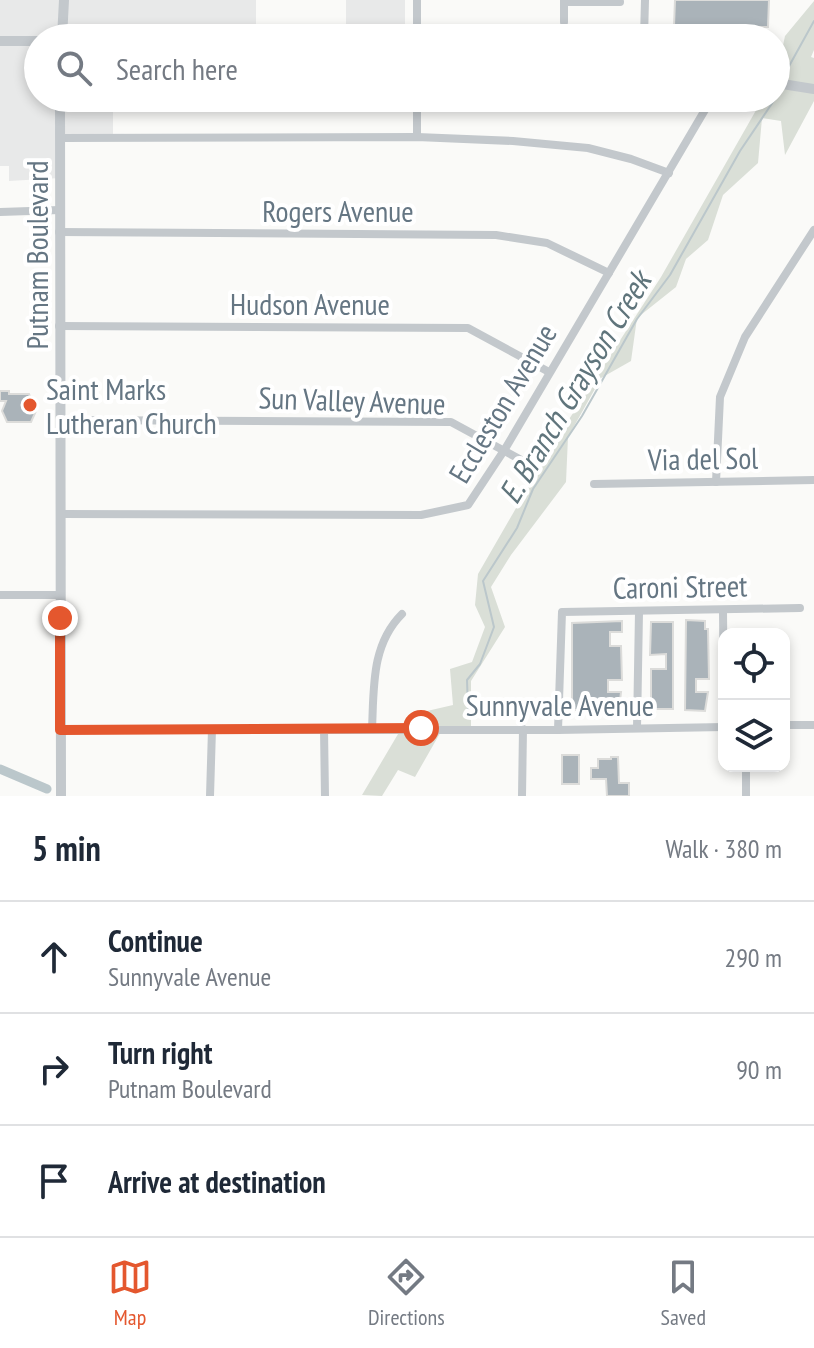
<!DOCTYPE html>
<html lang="en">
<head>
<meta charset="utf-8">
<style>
  :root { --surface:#fff; --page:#f2f2f3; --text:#1f2937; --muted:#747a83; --line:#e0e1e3; --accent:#e4572e }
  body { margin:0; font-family:"PT Sans Narrow",sans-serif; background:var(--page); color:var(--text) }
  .controls { position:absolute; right:24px; bottom:24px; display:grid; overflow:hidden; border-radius:16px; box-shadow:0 4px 12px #0003 }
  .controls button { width:72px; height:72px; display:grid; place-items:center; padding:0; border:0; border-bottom:2px solid var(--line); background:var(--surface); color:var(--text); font:40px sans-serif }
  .stop { position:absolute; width:24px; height:24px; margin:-18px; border:6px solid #e4572e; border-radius:50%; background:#fff }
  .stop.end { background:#e4572e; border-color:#fff; box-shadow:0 2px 8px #0008 }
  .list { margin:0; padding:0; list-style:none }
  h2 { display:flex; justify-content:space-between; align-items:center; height:104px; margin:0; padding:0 32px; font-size:34px }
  h2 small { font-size:26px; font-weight:400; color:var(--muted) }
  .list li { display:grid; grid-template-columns:52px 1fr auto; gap:24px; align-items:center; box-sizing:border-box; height:112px; padding:0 32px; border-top:2px solid var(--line) }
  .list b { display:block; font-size:30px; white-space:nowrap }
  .list p { margin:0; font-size:26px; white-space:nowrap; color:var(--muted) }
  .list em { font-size:26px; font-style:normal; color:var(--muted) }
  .icon { flex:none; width:44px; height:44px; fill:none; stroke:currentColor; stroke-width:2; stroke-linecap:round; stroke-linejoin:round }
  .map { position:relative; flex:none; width:814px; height:796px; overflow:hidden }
  .search { position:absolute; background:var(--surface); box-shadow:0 4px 12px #0003; left:24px; right:24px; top:24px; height:88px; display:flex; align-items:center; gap:20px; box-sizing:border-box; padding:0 28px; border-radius:44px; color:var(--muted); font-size:30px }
  .sheet { height:440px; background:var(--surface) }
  nav { display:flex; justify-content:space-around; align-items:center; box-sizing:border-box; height:112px; border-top:2px solid var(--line); background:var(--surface); font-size:22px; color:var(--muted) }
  nav a { display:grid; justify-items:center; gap:4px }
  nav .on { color:var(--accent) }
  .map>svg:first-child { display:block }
  .built { fill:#e8e9e9 }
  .green { fill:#dadfd7 }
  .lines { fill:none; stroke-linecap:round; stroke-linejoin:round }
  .stream { stroke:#bbc7cb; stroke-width:2 }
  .canal { stroke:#bbc7cb; stroke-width:9 }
  .building { fill:#aab3b9; stroke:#dcdcda; stroke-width:2 }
  .minor { stroke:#c3c8cc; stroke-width:8 }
  .tertiary { stroke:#c3c8cc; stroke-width:10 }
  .route { stroke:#e4572e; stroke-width:10 }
  .poi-dot { fill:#e4572e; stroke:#fff; stroke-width:3 }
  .labels { text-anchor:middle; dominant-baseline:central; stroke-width:8; stroke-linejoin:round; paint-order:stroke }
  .street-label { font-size:30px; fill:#657683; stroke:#fff }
  .poi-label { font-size:30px; fill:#657683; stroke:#fff; text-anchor:start }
  .water-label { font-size:32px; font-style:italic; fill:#60757c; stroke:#fff }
</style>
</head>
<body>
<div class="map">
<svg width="814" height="796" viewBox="0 0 814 796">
  <rect width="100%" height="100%" fill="#fafaf8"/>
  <!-- built -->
  <g class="built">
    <polygon points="0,0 256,0 256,38 38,38 38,98 113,98 113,138 60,138 60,178 9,181 9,166 0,166"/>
    <polygon points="346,0 405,0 405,28 400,31 346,30"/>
  </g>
  <!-- green -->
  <polygon class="green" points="814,1 814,50 811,57 814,58 814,101 785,155 781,121 762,118 758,163 723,195 708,240 686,259 676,287 637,318 631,361 601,378 568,437 566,482 511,555 491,587 505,627 471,681 471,728 443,728 415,777 398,770 382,796 362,795 401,729 421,728 427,711 453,705 450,669 472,662 485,627 475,605 478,574 553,444 661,277 763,98 776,98 776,55 781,55 785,36"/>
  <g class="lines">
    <!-- stream -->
    <g class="stream">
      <polyline points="788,68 814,21"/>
      <polyline points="468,710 467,680 480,664 494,627 483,581 517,528 533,489 582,416 637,319 670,275 740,151 775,99"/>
    </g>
    <!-- canal -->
    <polyline class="canal" points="0,769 47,789"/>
  </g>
  <!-- building -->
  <g class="building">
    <polygon points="675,0 769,0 768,27 674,26"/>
    <polygon points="0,391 9,391 9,394 29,394 36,411 31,422 7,422 2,411 6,401 0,401"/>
    <polygon points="686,620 705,621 705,629 708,629 709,679 696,679 696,692 708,692 705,711 685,710"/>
    <polygon points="622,621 622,632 610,632 610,646 621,646 622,680 608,680 608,692 621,692 619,710 572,710 572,623"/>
    <polygon points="651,622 673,622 673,709 651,709 651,669 666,669 666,654 650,655"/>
    <rect x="562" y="755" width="17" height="29"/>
    <polygon points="611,757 618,757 619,783 629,783 629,796 607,796 606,779 591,779 591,768 598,768 598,759 611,759"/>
  </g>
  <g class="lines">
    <!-- minor -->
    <g class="minor">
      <polyline points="417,0 417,38"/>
      <polyline points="564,2 620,2"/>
      <polyline points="564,22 564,0"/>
      <polyline points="644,38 645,0"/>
      <polyline points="417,98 417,137"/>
      <polyline points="60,138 417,137 513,141 588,148 631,159 669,173"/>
      <polyline points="0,212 60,210"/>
      <polyline points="59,232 496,235 547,243 609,273"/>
      <polyline points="59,326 468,328 549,372"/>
      <polyline points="60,420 451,422 536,468"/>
      <polyline points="716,482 720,397 745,337 814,230"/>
      <polyline points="594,484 814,480"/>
      <polyline points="60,514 421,515 468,505 505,449 712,98"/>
      <polyline points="0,595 60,595"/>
      <polyline points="723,610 724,727"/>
      <polyline points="784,725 814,725"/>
      <polyline points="637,728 639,612"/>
      <polyline points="324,729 325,796"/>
      <path d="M372,729C374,688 371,645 402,614"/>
      <polyline points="60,730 558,730 724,727"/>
      <polyline points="558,730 562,612 800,608"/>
      <polyline points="210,796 212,729"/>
      <polyline points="522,796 523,729"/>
      <polyline points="746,796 746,766"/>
    </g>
    <!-- tertiary -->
    <g class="tertiary">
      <polyline points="62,38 64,0"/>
      <polyline points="0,41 38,41"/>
      <polyline points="776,83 814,89"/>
      <polyline points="60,98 61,796"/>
    </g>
  </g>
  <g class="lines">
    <!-- route -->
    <polyline class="route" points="60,618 60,730 421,728"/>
  </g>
  <!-- markers -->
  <circle class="poi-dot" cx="30" cy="405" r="8"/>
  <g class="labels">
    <!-- street labels -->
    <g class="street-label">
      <text x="338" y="210">Rogers Avenue</text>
      <text transform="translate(36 255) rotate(-90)">Putnam Boulevard</text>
      <text x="310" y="303">Hudson Avenue</text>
      <text transform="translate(352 400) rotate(2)">Sun Valley Avenue</text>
      <text transform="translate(502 403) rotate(-59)">Eccleston Avenue</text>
      <text transform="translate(703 458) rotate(-1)">Via del Sol</text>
      <text transform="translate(680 586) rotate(-1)">Caroni Street</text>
      <text x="560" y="704">Sunnyvale Avenue</text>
    </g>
    <!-- poi labels -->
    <g class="poi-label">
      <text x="46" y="388">Saint Marks<tspan x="46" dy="34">Lutheran Church</tspan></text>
    </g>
    <!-- water labels -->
    <g class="water-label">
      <text transform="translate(574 387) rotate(-59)">E. Branch Grayson Creek</text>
    </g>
  </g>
</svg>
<div class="controls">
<button><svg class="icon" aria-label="locate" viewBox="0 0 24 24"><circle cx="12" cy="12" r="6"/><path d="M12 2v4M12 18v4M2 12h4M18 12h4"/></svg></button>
<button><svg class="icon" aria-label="layers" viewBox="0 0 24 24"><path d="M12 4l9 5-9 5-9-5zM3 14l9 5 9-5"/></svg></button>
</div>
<div class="stop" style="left:421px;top:728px"></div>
<div class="stop end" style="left:60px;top:618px"></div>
<div class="search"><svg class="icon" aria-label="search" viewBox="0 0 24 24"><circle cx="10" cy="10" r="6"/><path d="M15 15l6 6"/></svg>Search here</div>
</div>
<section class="sheet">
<h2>5 min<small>Walk · 380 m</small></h2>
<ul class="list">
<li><svg class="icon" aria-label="ahead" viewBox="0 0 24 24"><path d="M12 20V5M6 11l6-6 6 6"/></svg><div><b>Continue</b><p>Sunnyvale Avenue</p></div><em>290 m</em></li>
<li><svg class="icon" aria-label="right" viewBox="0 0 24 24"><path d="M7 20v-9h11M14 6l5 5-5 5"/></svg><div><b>Turn right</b><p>Putnam Boulevard</p></div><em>90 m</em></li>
<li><svg class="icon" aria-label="arrive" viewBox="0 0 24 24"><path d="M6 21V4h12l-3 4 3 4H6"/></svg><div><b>Arrive at destination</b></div></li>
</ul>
</section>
<nav>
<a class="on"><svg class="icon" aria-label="map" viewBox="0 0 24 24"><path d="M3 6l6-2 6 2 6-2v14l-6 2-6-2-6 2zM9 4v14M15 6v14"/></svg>Map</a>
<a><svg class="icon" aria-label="directions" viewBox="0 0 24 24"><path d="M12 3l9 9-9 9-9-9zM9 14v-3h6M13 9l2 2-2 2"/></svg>Directions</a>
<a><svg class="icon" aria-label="saved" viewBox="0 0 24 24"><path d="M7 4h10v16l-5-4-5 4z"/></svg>Saved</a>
</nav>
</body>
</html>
